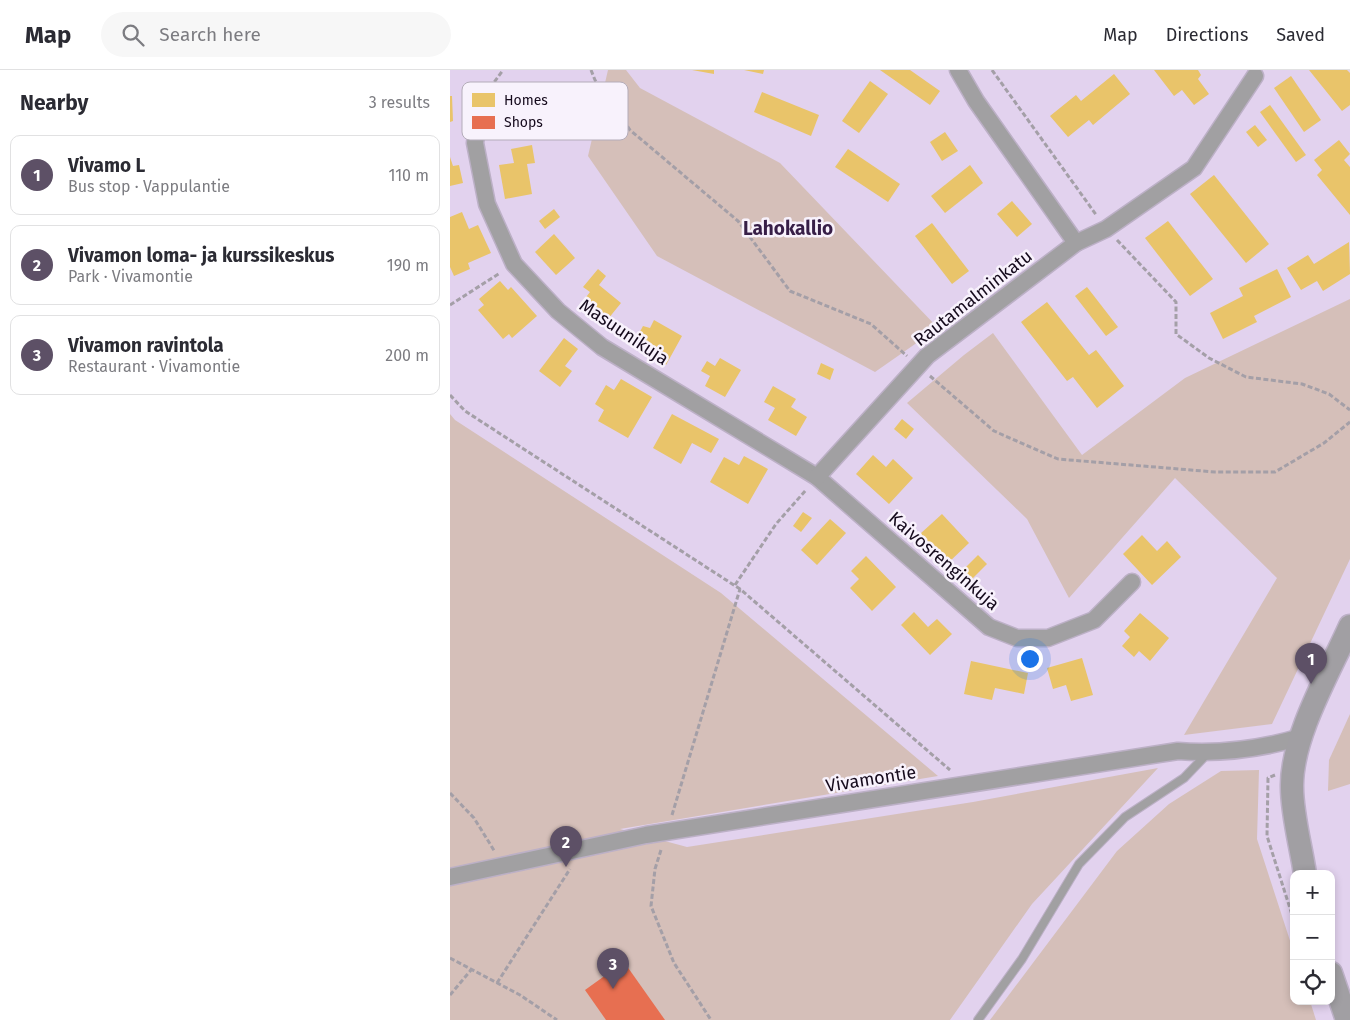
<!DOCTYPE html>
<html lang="en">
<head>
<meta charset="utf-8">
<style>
  :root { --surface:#fff; --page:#f7f7f7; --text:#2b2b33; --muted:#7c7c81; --line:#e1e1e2; --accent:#5d5066 }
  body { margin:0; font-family:"Fira Sans",sans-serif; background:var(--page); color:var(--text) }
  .controls { position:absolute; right:15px; bottom:15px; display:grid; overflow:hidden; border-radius:10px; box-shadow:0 2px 8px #0003 }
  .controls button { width:45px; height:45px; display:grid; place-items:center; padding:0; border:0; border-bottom:1px solid var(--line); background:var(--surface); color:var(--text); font:25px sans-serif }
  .you { position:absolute; left:579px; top:588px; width:18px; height:18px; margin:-12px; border:4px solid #fff; border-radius:50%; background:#1a73e8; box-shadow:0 0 0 8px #1a73e833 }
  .badge { display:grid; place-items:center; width:32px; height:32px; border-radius:50%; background:var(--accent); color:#fff; font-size:16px; font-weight:700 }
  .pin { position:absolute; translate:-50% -41px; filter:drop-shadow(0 1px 2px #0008) }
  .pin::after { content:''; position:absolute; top:26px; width:18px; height:15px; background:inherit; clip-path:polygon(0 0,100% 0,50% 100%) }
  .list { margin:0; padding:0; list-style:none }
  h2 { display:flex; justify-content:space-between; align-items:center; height:65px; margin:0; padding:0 20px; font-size:21px }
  h2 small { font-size:16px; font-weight:400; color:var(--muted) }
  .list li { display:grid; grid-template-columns:32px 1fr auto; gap:15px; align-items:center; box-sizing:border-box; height:80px; margin:0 10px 10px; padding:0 10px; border:1px solid var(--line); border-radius:10px }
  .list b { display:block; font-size:19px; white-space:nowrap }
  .list p { margin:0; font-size:16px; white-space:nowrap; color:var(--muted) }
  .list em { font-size:16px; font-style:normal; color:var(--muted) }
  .icon { flex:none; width:28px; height:28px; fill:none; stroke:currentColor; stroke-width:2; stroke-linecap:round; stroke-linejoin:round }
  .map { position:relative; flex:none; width:900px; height:950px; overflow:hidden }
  header { display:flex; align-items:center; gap:30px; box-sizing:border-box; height:70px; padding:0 25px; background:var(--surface); border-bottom:1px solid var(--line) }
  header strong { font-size:24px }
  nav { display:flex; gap:28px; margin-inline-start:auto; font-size:18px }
  .search { width:350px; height:45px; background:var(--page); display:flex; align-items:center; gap:12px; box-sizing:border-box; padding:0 18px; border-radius:28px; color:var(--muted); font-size:19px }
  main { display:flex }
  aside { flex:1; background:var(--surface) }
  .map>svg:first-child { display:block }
  .green { fill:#d5bfb9 }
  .homes { fill:#e9c46a }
  .shops { fill:#e76f51 }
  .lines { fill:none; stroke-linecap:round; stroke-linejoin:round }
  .lane-casing { stroke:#bcb0c6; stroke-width:10 }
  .street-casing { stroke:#bcb0c6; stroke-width:19 }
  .secondary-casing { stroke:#bcb0c6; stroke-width:25 }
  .path { stroke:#a49fa7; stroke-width:3; stroke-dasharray:5 2.5; stroke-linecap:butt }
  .lane { stroke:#a1a0a2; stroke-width:8 }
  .street { stroke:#a1a0a2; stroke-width:16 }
  .secondary { stroke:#a19fa3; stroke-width:22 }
  .labels { text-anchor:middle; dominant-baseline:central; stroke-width:5; stroke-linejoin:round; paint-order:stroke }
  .street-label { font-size:18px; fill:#150a1c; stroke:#f8f2fc }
  .neighbourhood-label { font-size:19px; font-weight:bold; fill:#371e47; stroke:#f8f2fc }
  .key { fill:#f8f2fc; stroke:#b4acb9; stroke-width:1 }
  .key-label { font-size:14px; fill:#150a1c }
</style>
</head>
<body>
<header>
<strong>Map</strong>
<div class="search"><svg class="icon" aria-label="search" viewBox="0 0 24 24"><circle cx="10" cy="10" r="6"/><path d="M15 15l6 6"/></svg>Search here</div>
<nav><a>Map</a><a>Directions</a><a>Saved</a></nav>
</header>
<main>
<aside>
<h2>Nearby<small>3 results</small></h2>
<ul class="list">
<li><span class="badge">1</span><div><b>Vivamo L</b><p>Bus stop · Vappulantie</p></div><em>110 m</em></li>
<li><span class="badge">2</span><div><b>Vivamon loma- ja kurssikeskus</b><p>Park · Vivamontie</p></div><em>190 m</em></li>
<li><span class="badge">3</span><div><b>Vivamon ravintola</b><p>Restaurant · Vivamontie</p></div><em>200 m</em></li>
</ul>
</aside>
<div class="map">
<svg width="900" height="950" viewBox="0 0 900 950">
  <rect width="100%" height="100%" fill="#e2d2ee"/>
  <!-- green -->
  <g class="green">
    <polygon points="158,0 176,0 190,18 330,93 488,258 425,302 207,186 138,86"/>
    <polygon points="900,229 900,489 822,654 734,665 827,508 725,408 619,528 577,449 457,333 514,285 543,263 632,385 735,308"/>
    <polygon points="0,344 5,350 271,523 488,706 170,759 237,777 523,732 708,698 582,834 500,950 0,950"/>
    <polygon points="900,644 900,714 878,721 879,690"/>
    <polygon points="809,700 807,769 844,883 844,931 860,931 866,950 540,950 667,781 719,734 771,701"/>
  </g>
  <!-- homes -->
  <g class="homes">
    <polygon points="242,0 264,0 264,4"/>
    <polygon points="294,0 314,0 313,4"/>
    <polygon points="430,0 460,0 490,21 480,35"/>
    <polygon points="704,0 748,0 751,5 748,9 759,24 744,35 732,20 724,26"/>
    <polygon points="859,0 897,0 900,3 900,35 892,41"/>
    <polygon points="664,4 680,24 643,55 639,50 618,67 600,46 626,25 631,31"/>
    <polygon points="841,6 871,50 854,62 824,18"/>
    <polygon points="420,11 438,24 409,63 392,51"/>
    <polygon points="312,22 369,45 361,66 304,42"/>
    <polygon points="0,26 2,26 3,51 0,52"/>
    <polygon points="820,35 856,85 846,92 810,42"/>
    <polygon points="805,55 817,70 808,77 796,62"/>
    <polygon points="495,62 508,81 492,91 480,72"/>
    <polygon points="889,70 900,84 894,90 900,97 900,145 867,105 872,100 864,90"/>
    <polygon points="82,75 85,93 77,94 82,124 55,129 49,95 64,93 61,79"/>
    <polygon points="398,79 450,114 438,132 385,97"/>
    <polygon points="0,87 3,96 9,95 13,113 0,116"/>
    <polygon points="520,95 533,113 495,143 481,126"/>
    <polygon points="764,105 819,174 796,193 740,124"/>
    <polygon points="562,131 582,154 567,167 547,144"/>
    <polygon points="104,139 110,147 95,159 89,151"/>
    <polygon points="12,142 19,159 28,155 41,183 18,193 20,199 4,206 0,197 0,147"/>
    <polygon points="718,151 763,209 740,226 695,168"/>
    <polygon points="482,153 519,201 502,214 465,166"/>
    <polygon points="104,164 125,188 106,205 85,182"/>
    <polygon points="899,172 900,204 873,221 867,211 851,220 837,198 858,185 864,194"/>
    <polygon points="148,199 156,206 149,215 171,233 154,254 130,235 140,222 133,217"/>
    <polygon points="827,199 841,227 804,246 807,252 773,269 760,243 793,226 789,218"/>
    <polygon points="50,211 58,220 61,217 87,246 62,268 59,264 53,269 28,240 34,235 29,229"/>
    <polygon points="637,217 668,257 656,266 625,226"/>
    <polygon points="597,232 639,285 646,280 674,316 647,338 623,307 617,311 571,252"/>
    <polygon points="204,250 232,266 216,295 189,280 194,273 186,269 193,256 200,258"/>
    <polygon points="114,268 128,279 115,296 122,301 110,317 89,301"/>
    <polygon points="270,288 291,300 275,327 255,316 260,306 251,301 257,291 265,296"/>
    <polygon points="371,293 384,299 380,310 367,304"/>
    <polygon points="171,309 202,327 178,368 148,351 154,340 145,334 156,315 164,320"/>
    <polygon points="323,316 346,329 341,337 357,347 346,366 318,350 325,338 314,332"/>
    <polygon points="222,344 269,369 261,383 242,373 231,394 203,378"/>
    <polygon points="452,349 464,359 456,369 444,359"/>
    <polygon points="423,385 436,397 443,389 463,408 439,434 406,404"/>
    <polygon points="294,386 318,399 298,434 260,412 274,387 289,395"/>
    <polygon points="353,442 362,448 351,462 343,456"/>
    <polygon points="492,444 519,473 497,494 470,464"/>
    <polygon points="380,449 396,463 367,495 351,480"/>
    <polygon points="692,465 707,481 717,471 731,487 702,515 673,484"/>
    <polygon points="528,485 537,494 521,510 512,501"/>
    <polygon points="416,486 446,517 422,541 400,518 409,509 401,501"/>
    <polygon points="464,542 478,557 487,549 502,564 480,585 451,555"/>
    <polygon points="690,543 719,568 700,591 689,581 684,587 672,576 680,567 674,561"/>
    <polygon points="632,588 643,625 621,631 616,615 603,619 597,598"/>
    <polygon points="521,591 578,603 574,624 545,618 542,630 514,624"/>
  </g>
  <!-- shops -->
  <polygon class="shops" points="174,892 215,950 156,950 135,920"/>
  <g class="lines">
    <!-- lane casing -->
    <g class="lane-casing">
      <polyline id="lane" points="528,950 572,889 629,794 675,747 734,708 758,683"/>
    </g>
    <!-- street casing -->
    <g class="street-casing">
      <g id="street">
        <polyline points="508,0 526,31 626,173"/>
        <polyline points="31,30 25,73 37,134 64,194 108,241 152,277 367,407 539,557 567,568 598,568 644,550 682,512"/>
        <polyline points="367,407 477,286 626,173 656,159 744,98 805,6"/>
        <path d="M0,807L196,765L728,681C769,684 811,679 851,667"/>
      </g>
    </g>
    <!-- secondary casing -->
    <g class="secondary-casing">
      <g id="secondary">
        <path d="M855,804C851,776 842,745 842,717C841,667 880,601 900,556"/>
        <polyline points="881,903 897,950"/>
      </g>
    </g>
    <!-- path -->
    <g class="path">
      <polyline points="141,0 145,10 180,60 288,151 340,221 421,254 457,286"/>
      <polyline points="542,0 647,146"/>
      <polyline points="40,18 53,0"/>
      <polyline points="667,170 726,232 726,264 759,288 796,307 852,314 879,324 900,340"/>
      <polyline points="0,235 50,203"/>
      <polyline points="480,306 544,361 608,389 765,402 825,402 874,373 900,352"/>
      <polyline points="0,325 15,341 290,519 500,700"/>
      <polyline points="285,515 326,454 356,420"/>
      <polyline points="825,705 818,708 817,766 844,851"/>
      <polyline points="0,723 24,748 45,782"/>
      <polyline points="222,745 290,519"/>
      <polyline points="211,780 205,799 201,836 224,893 261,950"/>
      <polyline points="0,888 70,925 107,950"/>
      <polyline points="47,913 120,799"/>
      <polyline points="0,925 21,900"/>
    </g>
    <!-- lane -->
    <use href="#lane" class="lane"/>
    <!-- street -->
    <use href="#street" class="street"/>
    <!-- secondary -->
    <use href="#secondary" class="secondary"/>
  </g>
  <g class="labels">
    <!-- street labels -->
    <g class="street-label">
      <text transform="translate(523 228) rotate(-38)">Rautamalminkatu</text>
      <text transform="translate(174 262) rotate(34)">Masuunikuja</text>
      <text transform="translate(494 491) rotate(41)">Kaivosrenginkuja</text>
      <text transform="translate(421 709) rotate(-9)">Vivamontie</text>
    </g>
    <!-- neighbourhood labels -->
    <g class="neighbourhood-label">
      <text x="338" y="158">Lahokallio</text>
    </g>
  </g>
  <!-- legend -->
  <rect x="12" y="12" width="166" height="58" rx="8" class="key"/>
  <rect x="22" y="23" width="23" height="14" fill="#e9c46a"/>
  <rect x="22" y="46" width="23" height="13" fill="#e76f51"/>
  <g class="key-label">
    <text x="54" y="35">Homes</text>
    <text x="54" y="57">Shops</text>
  </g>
</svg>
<div class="controls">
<button>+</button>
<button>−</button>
<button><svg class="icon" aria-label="locate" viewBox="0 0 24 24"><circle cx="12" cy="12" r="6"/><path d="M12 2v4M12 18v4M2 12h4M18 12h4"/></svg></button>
</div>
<div class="you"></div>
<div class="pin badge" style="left:861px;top:614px">1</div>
<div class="pin badge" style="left:116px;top:797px">2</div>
<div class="pin badge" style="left:163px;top:919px">3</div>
</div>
</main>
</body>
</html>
